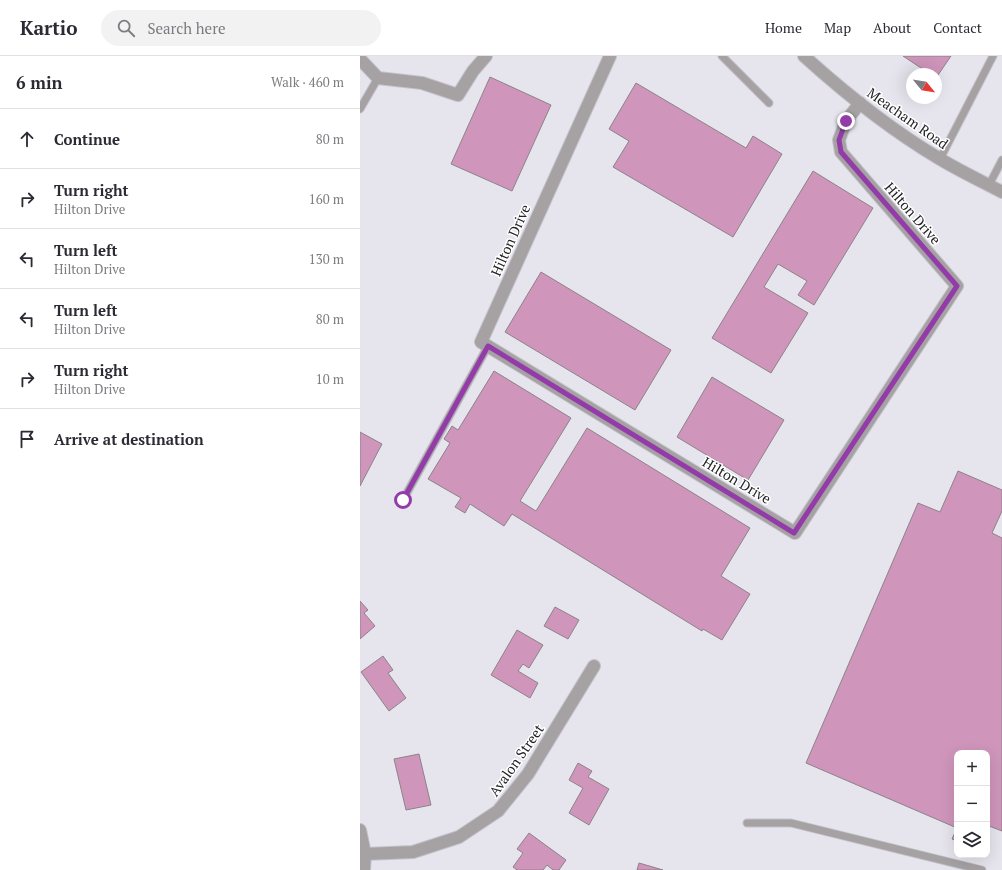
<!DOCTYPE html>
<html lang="en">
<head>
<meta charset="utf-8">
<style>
  :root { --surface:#fff; --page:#f2f2f3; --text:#2b2b33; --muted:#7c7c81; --line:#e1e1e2 }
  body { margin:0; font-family:"PT Serif",serif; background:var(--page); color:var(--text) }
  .controls { position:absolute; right:12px; bottom:12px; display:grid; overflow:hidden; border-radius:8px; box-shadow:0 4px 16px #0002 }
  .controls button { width:36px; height:36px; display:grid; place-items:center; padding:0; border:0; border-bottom:1px solid var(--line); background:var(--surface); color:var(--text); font:20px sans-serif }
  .compass { position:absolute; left:546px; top:12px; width:36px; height:36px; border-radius:50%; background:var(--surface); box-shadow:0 4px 16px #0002; rotate:120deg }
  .stop { position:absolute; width:12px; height:12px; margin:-9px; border:3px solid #933ca9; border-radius:50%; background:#fff }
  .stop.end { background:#933ca9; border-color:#fff; box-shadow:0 1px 4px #0008 }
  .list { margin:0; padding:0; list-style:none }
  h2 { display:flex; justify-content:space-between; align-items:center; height:52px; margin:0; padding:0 16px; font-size:17px }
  h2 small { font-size:13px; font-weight:400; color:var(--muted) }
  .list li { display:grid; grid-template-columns:26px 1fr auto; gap:12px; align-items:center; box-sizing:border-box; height:60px; padding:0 16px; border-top:1px solid var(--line) }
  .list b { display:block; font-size:15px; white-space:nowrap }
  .list p { margin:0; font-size:13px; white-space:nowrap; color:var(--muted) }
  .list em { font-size:13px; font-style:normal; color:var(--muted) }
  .icon { flex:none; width:22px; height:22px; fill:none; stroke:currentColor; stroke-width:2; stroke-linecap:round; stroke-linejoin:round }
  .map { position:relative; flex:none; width:642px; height:814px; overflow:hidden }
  header { display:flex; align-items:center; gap:24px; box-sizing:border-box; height:56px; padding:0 20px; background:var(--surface); border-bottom:1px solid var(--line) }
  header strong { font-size:19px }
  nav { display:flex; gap:22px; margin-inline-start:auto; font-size:14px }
  .search { width:280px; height:36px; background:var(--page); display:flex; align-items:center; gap:10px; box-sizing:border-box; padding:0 14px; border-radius:22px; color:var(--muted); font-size:15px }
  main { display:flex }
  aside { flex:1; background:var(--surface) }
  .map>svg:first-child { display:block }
  .building { fill:#cf95bb; stroke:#8c8389 }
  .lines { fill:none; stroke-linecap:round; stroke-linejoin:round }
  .service-casing { stroke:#c3c2ca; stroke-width:9 }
  .minor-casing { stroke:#c3c2ca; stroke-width:14 }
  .tertiary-casing { stroke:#c3c2ca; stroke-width:14 }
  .service { stroke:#a6a1a2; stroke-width:7 }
  .minor { stroke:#a6a1a2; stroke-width:12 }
  .tertiary { stroke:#a6a1a2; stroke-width:12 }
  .route { stroke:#933ca9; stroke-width:5 }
  .labels { text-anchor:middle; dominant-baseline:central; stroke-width:3; stroke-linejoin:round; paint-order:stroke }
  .street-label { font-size:14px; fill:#232226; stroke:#fff }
</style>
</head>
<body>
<header>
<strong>Kartio</strong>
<div class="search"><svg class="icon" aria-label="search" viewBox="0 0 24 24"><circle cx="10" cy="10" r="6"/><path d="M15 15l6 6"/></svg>Search here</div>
<nav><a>Home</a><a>Map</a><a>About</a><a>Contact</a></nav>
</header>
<main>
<aside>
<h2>6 min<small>Walk · 460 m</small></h2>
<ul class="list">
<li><svg class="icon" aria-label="ahead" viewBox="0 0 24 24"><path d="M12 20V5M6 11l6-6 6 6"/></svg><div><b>Continue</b></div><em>80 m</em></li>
<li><svg class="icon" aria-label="right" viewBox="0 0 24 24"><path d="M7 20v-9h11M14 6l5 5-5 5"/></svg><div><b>Turn right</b><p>Hilton Drive</p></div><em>160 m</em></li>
<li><svg class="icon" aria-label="left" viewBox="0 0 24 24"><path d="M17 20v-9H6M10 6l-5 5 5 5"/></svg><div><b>Turn left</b><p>Hilton Drive</p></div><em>130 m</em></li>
<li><svg class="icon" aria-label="left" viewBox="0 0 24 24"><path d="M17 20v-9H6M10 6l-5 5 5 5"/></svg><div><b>Turn left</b><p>Hilton Drive</p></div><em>80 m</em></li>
<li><svg class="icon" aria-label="right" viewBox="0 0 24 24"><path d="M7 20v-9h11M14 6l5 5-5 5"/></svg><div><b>Turn right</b><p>Hilton Drive</p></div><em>10 m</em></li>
<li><svg class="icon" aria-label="arrive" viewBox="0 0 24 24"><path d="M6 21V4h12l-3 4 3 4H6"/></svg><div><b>Arrive at destination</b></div></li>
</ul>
</aside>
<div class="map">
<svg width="642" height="814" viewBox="0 0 642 814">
  <rect width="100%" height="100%" fill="#e6e5ee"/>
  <!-- building -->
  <g class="building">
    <polygon points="543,0 591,0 576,22 576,18 570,18"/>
    <polygon points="130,21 191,49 152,135 91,108"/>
    <polygon points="276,27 386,92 393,80 422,98 373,181 253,111 269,85 249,73"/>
    <polygon points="453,115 513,152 454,249 438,239 447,225 418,208 404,231 448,257 411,317 352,282"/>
    <polygon points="181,216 311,294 275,354 145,276"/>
    <polygon points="134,315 211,362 160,445 176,455 227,372 390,472 361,520 390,538 362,584 343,573 342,575 152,458 144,470 110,448 105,457 95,451 101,442 68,423 90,387 84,383 92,370 98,374"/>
    <polygon points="352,321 424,364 388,424 317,381"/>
    <polygon points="0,376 22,388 0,430"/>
    <polygon points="598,415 642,434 642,455 632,477 642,482 642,775 629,770 627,775 627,697 597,697 597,785 592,783 597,772 446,707 558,447 580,456"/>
    <polygon points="0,545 8,554 4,557 15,570 0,583"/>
    <polygon points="195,551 219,564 208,583 184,570"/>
    <polygon points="157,574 183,589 169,612 163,608 158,615 178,627 170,642 131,619"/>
    <polygon points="23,600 33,614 28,617 46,642 29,655 1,616"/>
    <polygon points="59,698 71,749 46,754 34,703"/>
    <polygon points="218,707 232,715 228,721 249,733 229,769 209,757 223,732 209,724"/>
    <polygon points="169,777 206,804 199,814 193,814 187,809 183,814 157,814 153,811 163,797 157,793"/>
    <polygon points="279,807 303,814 277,814"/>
  </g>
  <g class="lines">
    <!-- service casing -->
    <g class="service-casing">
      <g id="service">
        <polyline points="362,0 409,47"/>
        <polyline points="0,53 18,22"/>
        <polyline points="580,103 633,0"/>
        <polyline points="629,129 642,104"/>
        <polyline points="43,444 128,290"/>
        <polyline points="387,767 431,767 622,814"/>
      </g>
    </g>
    <!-- minor casing -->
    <g class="minor-casing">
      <g id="minor">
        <polyline points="250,0 121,286 435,477 597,230 481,96 479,84 486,65 500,47"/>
        <polyline points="0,3 18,22 62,27 98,39 113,15 126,0"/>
        <polyline points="0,774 5,798 4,814"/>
        <polyline points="5,798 53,796 99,781 138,755 168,718 234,610"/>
      </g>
    </g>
    <!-- tertiary casing -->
    <g class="tertiary-casing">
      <path id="tertiary" d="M444,0C486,38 531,74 580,103C600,115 621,125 642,136"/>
    </g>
    <!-- service -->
    <use href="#service" class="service"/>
    <!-- minor -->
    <use href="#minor" class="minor"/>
    <!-- tertiary -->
    <use href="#tertiary" class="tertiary"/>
  </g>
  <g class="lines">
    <!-- route -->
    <polyline class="route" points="43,444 128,290 434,477 597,230 481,96 479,84 486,65"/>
  </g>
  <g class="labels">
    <!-- street labels -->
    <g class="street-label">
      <text transform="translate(548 62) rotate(35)">Meacham Road</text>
      <text transform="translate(553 157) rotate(49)">Hilton Drive</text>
      <text transform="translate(150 184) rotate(-66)">Hilton Drive</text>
      <text transform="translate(377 424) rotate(31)">Hilton Drive</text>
      <text transform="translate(156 704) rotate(-55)">Avalon Street</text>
    </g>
  </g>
</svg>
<div class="controls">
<button>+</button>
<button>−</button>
<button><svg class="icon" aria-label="layers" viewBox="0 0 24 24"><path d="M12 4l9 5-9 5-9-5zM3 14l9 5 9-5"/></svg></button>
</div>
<svg class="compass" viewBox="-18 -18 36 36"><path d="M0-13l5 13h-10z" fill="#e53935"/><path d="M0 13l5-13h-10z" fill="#7c7c81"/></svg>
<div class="stop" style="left:43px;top:444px"></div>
<div class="stop end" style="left:486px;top:65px"></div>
</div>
</main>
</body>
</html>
